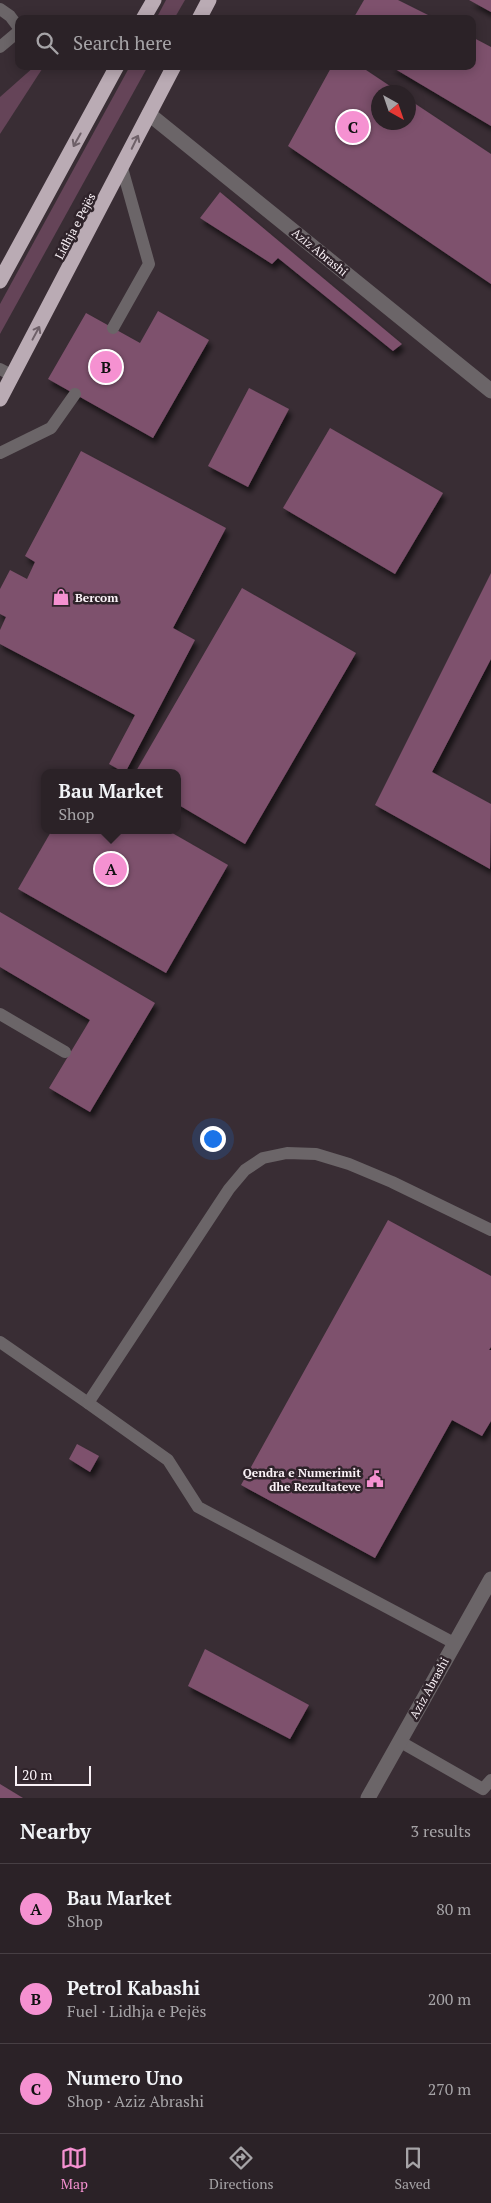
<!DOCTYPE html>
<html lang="en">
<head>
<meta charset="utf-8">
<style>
  :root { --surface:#2b2227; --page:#332a2f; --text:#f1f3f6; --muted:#a6a4a7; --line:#473f44; --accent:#f591d1 }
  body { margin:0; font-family:"PT Serif",serif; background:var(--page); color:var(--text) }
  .compass { position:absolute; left:371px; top:85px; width:45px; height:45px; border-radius:50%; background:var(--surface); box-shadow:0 2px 12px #0003; rotate:140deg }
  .scale { position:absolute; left:15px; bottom:12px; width:76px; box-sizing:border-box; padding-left:5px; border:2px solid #faf2f7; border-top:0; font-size:14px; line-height:18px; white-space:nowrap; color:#faf2f7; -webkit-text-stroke:4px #2f232a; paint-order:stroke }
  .you { position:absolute; left:212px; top:1138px; width:18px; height:18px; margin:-12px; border:4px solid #fff; border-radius:50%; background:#1a73e8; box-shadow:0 0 0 8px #1a73e833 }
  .badge { display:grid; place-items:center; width:32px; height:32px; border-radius:50%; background:var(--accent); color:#111; font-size:16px; font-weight:700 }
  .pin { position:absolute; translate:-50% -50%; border:2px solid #fff; box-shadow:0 1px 5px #0006 }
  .popup { position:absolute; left:41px; top:769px; width:140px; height:65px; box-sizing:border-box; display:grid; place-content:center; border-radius:10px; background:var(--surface); filter:drop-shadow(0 1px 4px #0005); font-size:16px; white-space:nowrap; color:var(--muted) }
  .popup b { font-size:19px; color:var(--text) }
  .popup::after { content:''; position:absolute; left:50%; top:100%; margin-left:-10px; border:10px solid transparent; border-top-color:var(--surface) }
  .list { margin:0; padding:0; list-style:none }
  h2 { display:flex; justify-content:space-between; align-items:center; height:65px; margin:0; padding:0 20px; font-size:21px }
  h2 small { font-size:16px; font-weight:400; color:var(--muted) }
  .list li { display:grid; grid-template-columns:32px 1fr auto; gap:15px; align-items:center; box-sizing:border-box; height:90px; padding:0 20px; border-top:1px solid var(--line) }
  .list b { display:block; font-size:19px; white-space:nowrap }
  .list p { margin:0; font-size:16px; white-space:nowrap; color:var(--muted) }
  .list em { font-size:16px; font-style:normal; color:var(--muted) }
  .icon { flex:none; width:28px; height:28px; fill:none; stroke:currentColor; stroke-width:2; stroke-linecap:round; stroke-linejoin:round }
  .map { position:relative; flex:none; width:491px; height:1798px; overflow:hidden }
  .search { position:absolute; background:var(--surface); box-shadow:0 2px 12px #0003; left:15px; right:15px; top:15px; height:55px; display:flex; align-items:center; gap:12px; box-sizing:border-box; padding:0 18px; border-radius:10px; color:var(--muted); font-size:19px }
  .sheet { height:335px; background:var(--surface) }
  nav { display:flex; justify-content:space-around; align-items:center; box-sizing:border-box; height:70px; border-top:1px solid var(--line); background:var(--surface); font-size:14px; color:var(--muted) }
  nav a { display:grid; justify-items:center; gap:2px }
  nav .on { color:var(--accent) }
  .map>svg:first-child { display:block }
  .green { fill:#654458 }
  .building { fill:#7e516d; filter:url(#shadow) }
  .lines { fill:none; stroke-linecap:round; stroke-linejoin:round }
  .lane { stroke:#6b6568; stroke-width:12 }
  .street { stroke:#6b6568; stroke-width:15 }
  .highway { stroke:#baabb4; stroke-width:15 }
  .oneway { stroke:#6e6068 }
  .labels { text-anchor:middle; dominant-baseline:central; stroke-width:5; stroke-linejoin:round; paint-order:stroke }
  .street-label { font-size:12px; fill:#faf2f7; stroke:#2f232a }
  .poi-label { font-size:12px; font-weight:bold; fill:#faf2f7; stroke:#2f232a; text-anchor:start }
</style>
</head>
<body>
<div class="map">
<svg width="491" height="1798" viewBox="0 0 491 1798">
  <defs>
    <filter id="shadow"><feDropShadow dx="3" dy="5.5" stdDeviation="2.5" flood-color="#0009"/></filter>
  </defs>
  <rect width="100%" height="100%" fill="#392d34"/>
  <!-- green -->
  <g class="green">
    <polygon points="166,0 185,0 174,19 156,19"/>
    <polygon points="35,66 44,66 0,134 0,97"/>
    <polygon points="130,66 148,66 0,334 0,304"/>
  </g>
  <!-- building -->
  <g class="building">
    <polygon points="364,0 398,0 436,19 353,19"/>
    <polygon points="469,0 491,0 491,12"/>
    <polygon points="472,37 491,47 491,126 390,66 472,66"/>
    <polygon points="332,66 360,66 399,92 378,92 378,122 408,122 408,99 491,154 491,284 288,146"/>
    <polygon points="220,192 402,344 393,351 278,258 272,264 200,218"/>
    <polygon points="158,311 209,340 153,438 48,379 86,313 140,343"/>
    <polygon points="249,388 289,409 248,487 208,466"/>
    <polygon points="330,428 443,493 395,574 283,508"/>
    <polygon points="81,451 226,528 173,628 195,640 125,773 109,764 135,715 0,644 0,630 6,617 0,614 0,589 10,570 27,579 35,562 25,556"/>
    <polygon points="491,573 491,659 432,772 491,804 490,869 375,805"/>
    <polygon points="242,588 356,653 245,844 177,804 177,773 135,773"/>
    <polygon points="52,830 167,830 228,865 166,973 18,889"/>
    <polygon points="0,912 155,1003 90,1112 49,1088 90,1020 0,967"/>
    <polygon points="388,1220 491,1276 491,1347 489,1350 491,1350 491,1421 482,1436 452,1420 375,1558 241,1485"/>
    <polygon points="77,1444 99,1456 90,1472 69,1459"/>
    <polygon points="205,1649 309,1705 290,1739 188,1686"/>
    <polygon points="0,1784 23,1798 0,1798"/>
  </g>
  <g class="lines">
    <!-- lane -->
    <g class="lane">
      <polyline points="0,9 10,16 19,28"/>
      <polyline points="0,47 19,31"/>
      <polyline points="113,328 149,264 122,168"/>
      <polyline points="0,369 13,376"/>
      <polyline points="0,453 51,428 75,394"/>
      <polyline points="0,1014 65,1052"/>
      <polyline points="0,1342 88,1403"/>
      <polyline points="454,1643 198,1507 168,1460 88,1403 229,1189 245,1170 263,1158 287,1153 316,1154 349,1164 392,1182 491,1230"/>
      <polyline points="399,1741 483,1789 491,1780"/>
    </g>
    <!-- street -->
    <g class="street">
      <polyline points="149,114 491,391"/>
      <polyline points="368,1798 491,1579"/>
    </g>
    <!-- highway -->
    <g class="highway">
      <polyline points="143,19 154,0"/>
      <polyline points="199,19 209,0"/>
      <polyline points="0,281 117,66"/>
      <polyline points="0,399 174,66"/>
    </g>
  </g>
  <!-- one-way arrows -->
  <defs><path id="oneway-shaft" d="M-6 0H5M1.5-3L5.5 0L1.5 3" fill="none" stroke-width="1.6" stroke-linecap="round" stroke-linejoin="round" transform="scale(1.25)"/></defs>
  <g class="oneway">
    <use href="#oneway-shaft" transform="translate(77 140) rotate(119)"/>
    <use href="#oneway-shaft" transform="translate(135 142) rotate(-64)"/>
    <use href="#oneway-shaft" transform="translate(36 333) rotate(-62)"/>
  </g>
  <!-- icons -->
  <defs>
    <g id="shop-bare" transform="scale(1.35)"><path d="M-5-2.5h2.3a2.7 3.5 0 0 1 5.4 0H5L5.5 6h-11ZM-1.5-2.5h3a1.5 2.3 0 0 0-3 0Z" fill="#f591d1" stroke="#2f232a" stroke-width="2.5" paint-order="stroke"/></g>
    <g id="civic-bare" transform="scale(1.35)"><path d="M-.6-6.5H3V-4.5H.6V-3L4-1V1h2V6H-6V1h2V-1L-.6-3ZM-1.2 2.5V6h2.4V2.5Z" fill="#f591d1" stroke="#2f232a" stroke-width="2.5" paint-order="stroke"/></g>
  </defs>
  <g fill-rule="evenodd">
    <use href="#shop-bare" x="61" y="597"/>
    <use href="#civic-bare" x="375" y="1479"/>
  </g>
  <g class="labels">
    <!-- street labels -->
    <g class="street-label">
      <text transform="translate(75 226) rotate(-62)">Lidhja e Pejës</text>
      <text transform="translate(320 252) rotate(39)">Aziz Abrashi</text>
      <text transform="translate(429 1688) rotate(-61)">Aziz Abrashi</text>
    </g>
    <!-- poi labels -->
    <g class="poi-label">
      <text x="75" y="597">Bercom</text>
      <text x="361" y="1472" text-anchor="end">Qendra e Numerimit<tspan x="361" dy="14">dhe Rezultateve</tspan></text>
    </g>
  </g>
</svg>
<svg class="compass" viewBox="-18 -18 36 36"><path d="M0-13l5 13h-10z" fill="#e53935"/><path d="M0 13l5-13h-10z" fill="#a6a4a7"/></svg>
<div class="scale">20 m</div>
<div class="you"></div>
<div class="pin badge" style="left:111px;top:869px">A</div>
<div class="popup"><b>Bau Market</b>Shop</div>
<div class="pin badge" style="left:106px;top:367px">B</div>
<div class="pin badge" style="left:353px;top:127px">C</div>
<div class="search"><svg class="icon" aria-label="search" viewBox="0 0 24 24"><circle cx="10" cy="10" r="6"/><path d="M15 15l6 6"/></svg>Search here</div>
</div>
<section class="sheet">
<h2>Nearby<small>3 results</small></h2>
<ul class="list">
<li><span class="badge">A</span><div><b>Bau Market</b><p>Shop</p></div><em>80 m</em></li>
<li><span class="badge">B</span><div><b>Petrol Kabashi</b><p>Fuel · Lidhja e Pejës</p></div><em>200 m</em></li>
<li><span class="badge">C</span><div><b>Numero Uno</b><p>Shop · Aziz Abrashi</p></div><em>270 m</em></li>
</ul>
</section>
<nav>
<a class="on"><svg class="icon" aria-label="map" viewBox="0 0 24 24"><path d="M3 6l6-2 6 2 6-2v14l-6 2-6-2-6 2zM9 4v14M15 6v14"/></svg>Map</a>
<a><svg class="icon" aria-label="directions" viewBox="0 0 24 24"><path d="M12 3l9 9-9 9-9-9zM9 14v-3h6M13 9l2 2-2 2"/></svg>Directions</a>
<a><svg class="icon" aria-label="saved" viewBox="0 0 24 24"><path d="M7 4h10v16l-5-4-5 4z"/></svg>Saved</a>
</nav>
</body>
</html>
